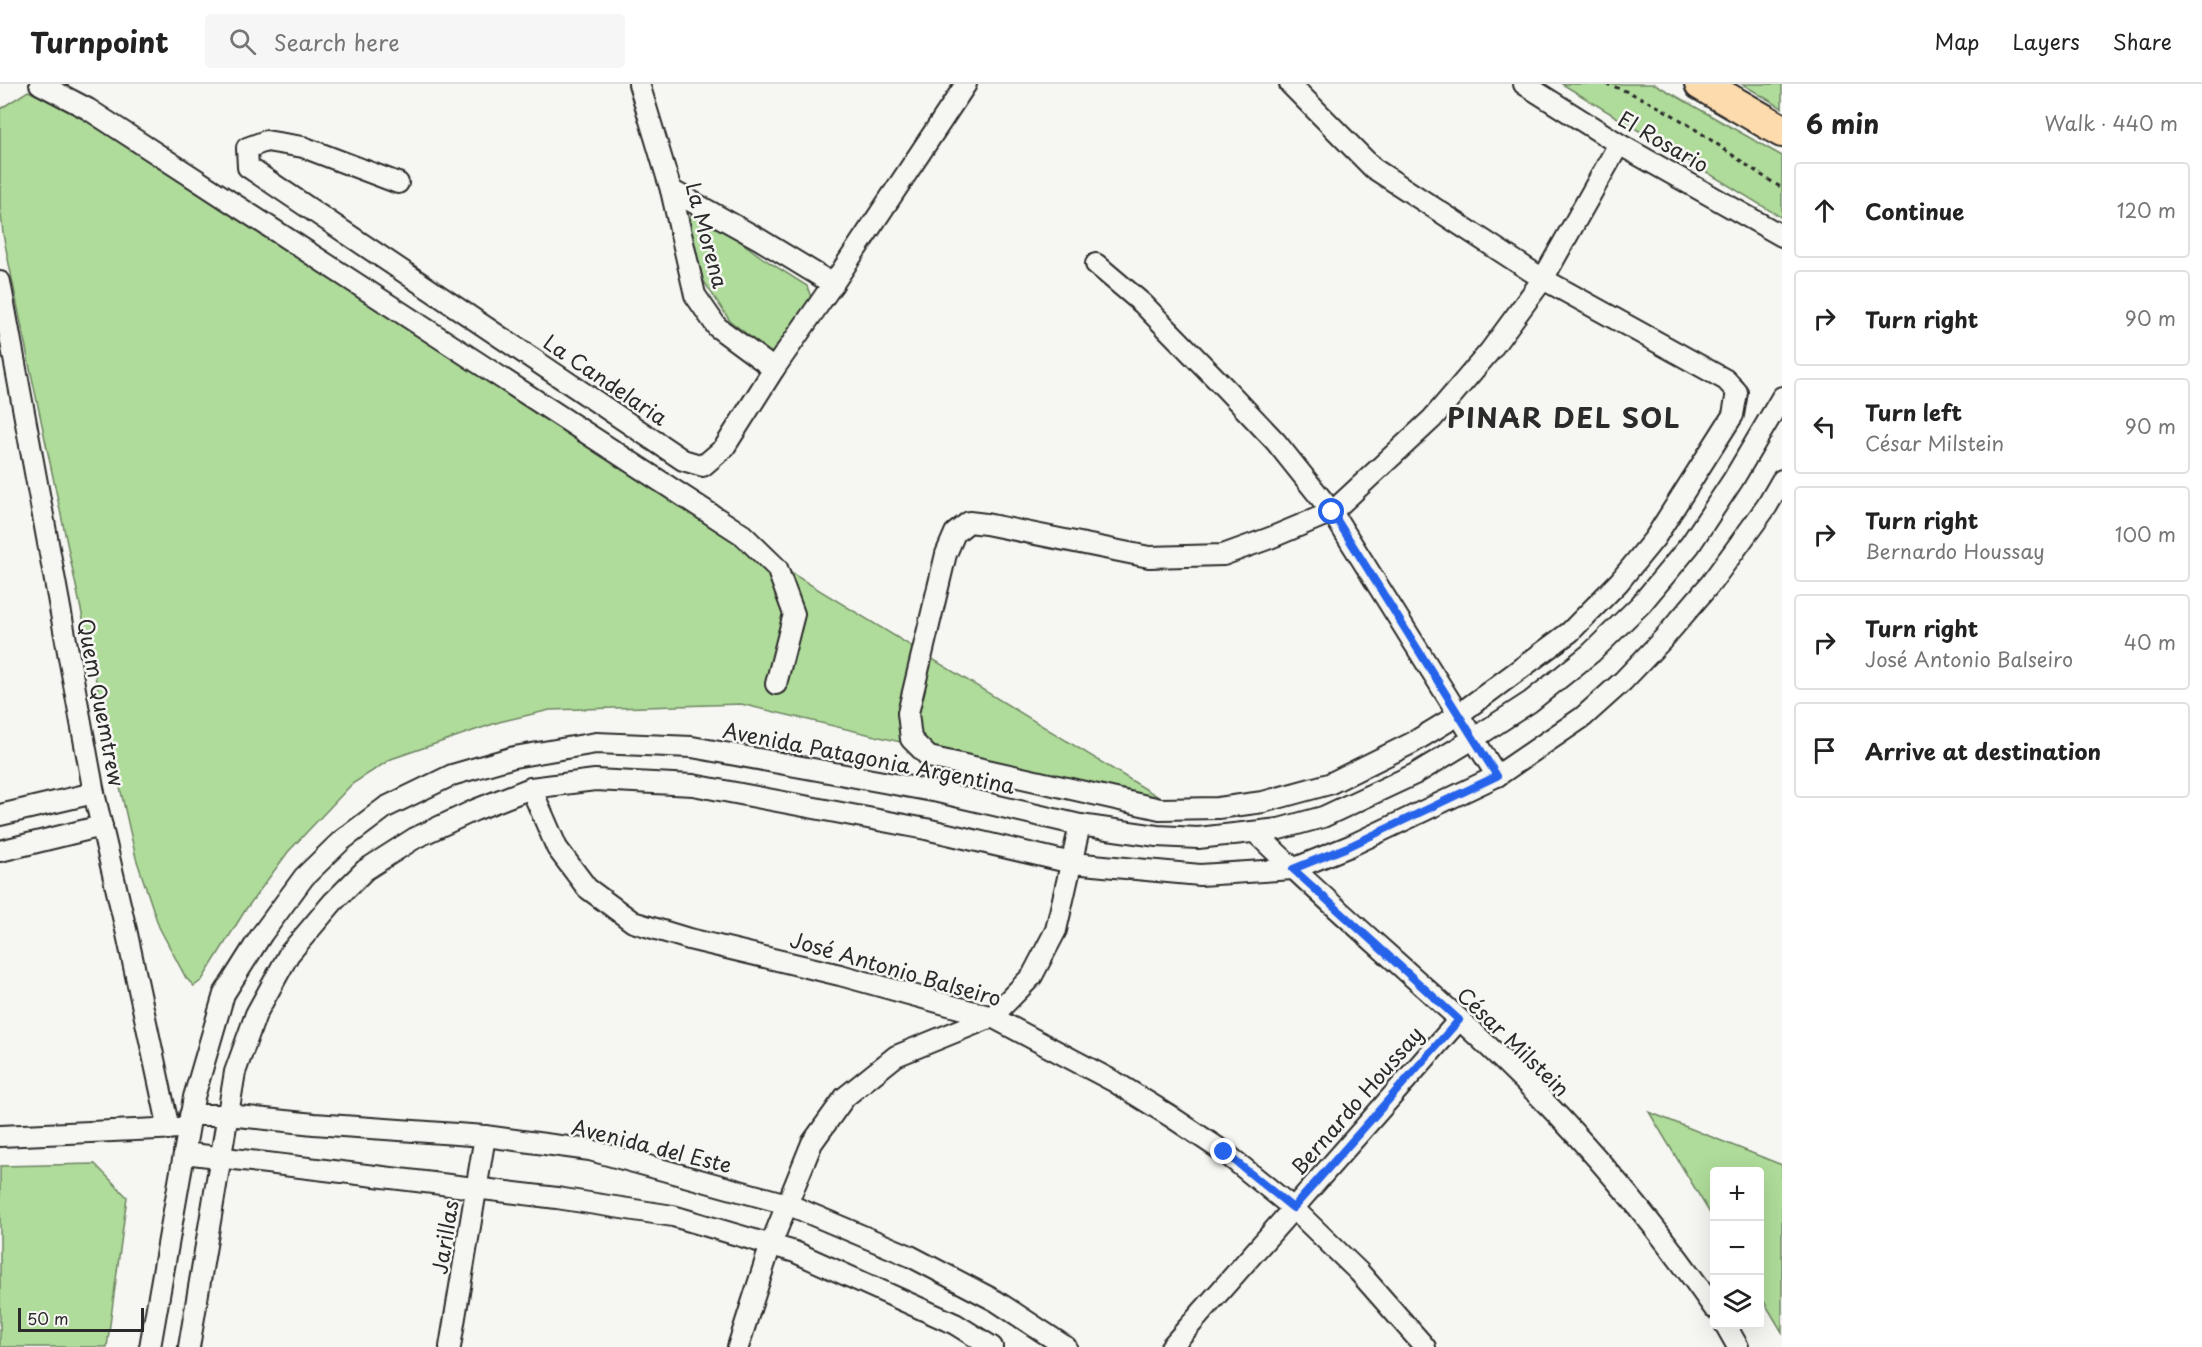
<!DOCTYPE html>
<html lang="en">
<head>
<meta charset="utf-8">
<style>
  :root { --surface:#fff; --page:#f6f6f6; --text:#222; --muted:#767676; --line:#e0e0e0 }
  body { margin:0; font-family:"Playpen Sans",sans-serif; background:var(--page); color:var(--text) }
  .controls { position:absolute; right:18px; bottom:18px; display:grid; overflow:hidden; border-radius:6px; box-shadow:0 6px 24px #0002 }
  .controls button { width:54px; height:54px; display:grid; place-items:center; padding:0; border:0; border-bottom:2px solid var(--line); background:var(--surface); color:var(--text); font:30px sans-serif }
  .scale { position:absolute; left:18px; bottom:15px; width:126px; box-sizing:border-box; padding-left:6px; border:3px solid #2b2b2b; border-top:0; font-size:16px; line-height:21px; white-space:nowrap; color:#2b2b2b; -webkit-text-stroke:4px #f6f6f2; paint-order:stroke }
  .stop { position:absolute; width:18px; height:18px; margin:-14px; border:4px solid #2563eb; border-radius:50%; background:#fff }
  .stop.end { background:#2563eb; border-color:#fff; box-shadow:0 2px 6px #0008 }
  .list { margin:0; padding:0; list-style:none }
  h2 { display:flex; justify-content:space-between; align-items:center; height:78px; margin:0; padding:0 24px; font-size:26px }
  h2 small { font-size:20px; font-weight:400; color:var(--muted) }
  .list li { display:grid; grid-template-columns:39px 1fr auto; gap:18px; align-items:center; box-sizing:border-box; height:96px; margin:0 12px 12px; padding:0 12px; border:2px solid var(--line); border-radius:6px }
  .list b { display:block; font-size:22px; white-space:nowrap }
  .list p { margin:0; font-size:20px; white-space:nowrap; color:var(--muted) }
  .list em { font-size:20px; font-style:normal; color:var(--muted) }
  .icon { flex:none; width:33px; height:33px; fill:none; stroke:currentColor; stroke-width:2; stroke-linecap:round; stroke-linejoin:round }
  .map { position:relative; flex:none; width:1782px; height:1263px; overflow:hidden }
  header { display:flex; align-items:center; gap:36px; box-sizing:border-box; height:84px; padding:0 30px; background:var(--surface); border-bottom:2px solid var(--line) }
  header strong { font-size:28px }
  nav { display:flex; gap:33px; margin-inline-start:auto; font-size:21px }
  .search { width:420px; height:54px; background:var(--page); display:flex; align-items:center; gap:15px; box-sizing:border-box; padding:0 21px; border-radius:6px; color:var(--muted); font-size:22px }
  main { display:flex }
  aside { flex:1; background:var(--surface) }
  .map>svg:first-child { display:block }
  .green { fill:#afdc9a; stroke:#6d8462; stroke-width:1.5 }
  .lines { fill:none; stroke-linecap:round; stroke-linejoin:round }
  .minor-casing { stroke:#2b2b2b; stroke-width:24 }
  .primary-casing { stroke:#2b2b2b; stroke-width:36 }
  .path { stroke:#2b2b2b; stroke-width:3; stroke-dasharray:4.5 4.5; stroke-linecap:butt }
  .minor { stroke:#f6f6f2; stroke-width:20 }
  .primary { stroke:#fedbac; stroke-width:32 }
  .route { stroke:#2563eb; stroke-width:8 }
  .labels { text-anchor:middle; dominant-baseline:central; stroke-width:5; stroke-linejoin:round; paint-order:stroke }
  .street-label { font-size:21px; fill:#2b2b2b; stroke:#f6f6f2 }
  .district-label { font-size:27px; font-weight:bold; letter-spacing:1.5px; fill:#2b2b2b; stroke:#f6f6f2 }
</style>
</head>
<body>
<header>
<strong>Turnpoint</strong>
<div class="search"><svg class="icon" aria-label="search" viewBox="0 0 24 24"><circle cx="10" cy="10" r="6"/><path d="M15 15l6 6"/></svg>Search here</div>
<nav><a>Map</a><a>Layers</a><a>Share</a></nav>
</header>
<main>
<div class="map">
<svg width="1782" height="1263" viewBox="0 0 1782 1263">
  <rect width="100%" height="100%" fill="#f6f6f2"/>
  <filter id="ink" filterUnits="userSpaceOnUse"><feTurbulence type="fractalNoise" baseFrequency=".0167" numOctaves="2"/><feDisplacementMap in="SourceGraphic" scale="12" xChannelSelector="R" yChannelSelector="G"/><feConvolveMatrix kernelMatrix="1 2 1 2 8 2 1 2 1" color-interpolation-filters="sRGB"/></filter>
  <g filter="url(#ink)">
    <!-- green -->
    <g class="green">
      <polygon points="1562,0 1655,0 1782,72 1782,134"/>
      <polygon points="1742,0 1782,0 1782,24"/>
      <polygon points="28,7 79,29 734,454 1157,712 1152,718 741,620 550,626 499,638 391,675 352,700 288,768 246,825 202,896 194,902 186,894 159,843 136,774 98,606 30,284 3,150 0,120 0,25"/>
      <polygon points="691,130 706,132 764,175 807,202 812,216 787,259 771,269 730,237 703,196 688,143"/>
      <polygon points="1649,1028 1782,1081 1782,1248 1760,1211 1760,1088 1714,1088 1714,1136"/>
      <polygon points="95,1080 127,1113 107,1263 0,1263 0,1082"/>
    </g>
    <g class="lines">
      <!-- minor casing -->
      <g class="minor-casing">
        <g id="minor">
          <polyline points="40,0 88,25 743,451 777,484 794,530 776,600"/>
          <polyline points="639,0 671,106 695,211 717,243 774,285"/>
          <polyline points="1290,0 1373,84 1543,195 1726,296 1737,308 1733,331 1655,454 1619,498 1570,548 1458,631 1412,659 1329,700 1263,718 1218,724 1160,725 929,673 911,655 908,629 946,470 955,449 969,438 986,440 1149,473 1223,471 1270,454 1332,428 1432,335 1490,267 1543,195 1619,60"/>
          <polyline points="1524,0 1619,60 1782,152"/>
          <polyline points="398,99 303,63 266,57 247,64 248,83 683,376 703,382 724,364 774,285 833,200 966,0"/>
          <polyline points="671,106 759,155 833,200"/>
          <polyline points="1096,180 1143,220 1225,304 1276,358 1332,428 1497,692"/>
          <polyline points="0,198 94,709 127,850 169,1045"/>
          <polyline points="531,704 557,764 587,804 633,838 689,855 840,891 992,933 1115,998 1170,1032 1224,1068 1293,1124 1359,1188 1425,1263"/>
          <polyline points="0,731 94,709"/>
          <path d="M1255,748C1348,839 1450,921 1541,1014C1605,1079 1662,1150 1714,1224"/>
          <polyline points="0,767 102,742"/>
          <polyline points="190,1031 228,1031 314,1040 485,1052 590,1066 787,1120 910,1172 996,1217 1066,1263"/>
          <polyline points="0,1052 180,1044"/>
          <polyline points="184,1069 557,1114 673,1132 795,1168 955,1240 992,1263"/>
          <polyline points="1725,1240 1738,1263"/>
          <polyline points="150,1263 194,1013 224,910 262,850 304,793 341,757 386,723 452,691 514,673 596,659 692,663 938,708 1080,741 1157,752 1198,754 1279,745 1323,733 1415,690 1473,655 1530,618 1591,569 1641,520 1690,461 1733,396 1782,313"/>
          <polyline points="189,1263 235,988 256,930 289,870 333,818 365,786 415,754 475,726 531,704 595,696 693,701 926,745 1072,779 1200,791 1293,785 1350,762 1497,692 1583,633 1623,597 1664,554 1711,499 1767,422 1782,396"/>
          <polyline points="450,1263 485,1052"/>
          <polyline points="738,1263 771,1160 812,1059 845,1013 896,972 992,933 1032,892 1056,846 1080,741"/>
          <polyline points="1171,1263 1459,936"/>
        </g>
      </g>
      <!-- primary casing -->
      <g class="primary-casing">
        <polyline id="primary" points="1701,0 1782,47"/>
      </g>
      <!-- path -->
      <path class="path" d="M1606,0C1673,21 1724,69 1782,104"/>
      <!-- minor -->
      <use href="#minor" class="minor"/>
      <!-- primary -->
      <use href="#primary" class="primary"/>
    </g>
  </g>
  <g class="lines" filter="url(#ink)">
    <!-- route -->
    <polyline class="route" points="1224,1068 1293,1124 1459,936 1293,785 1350,762 1497,692 1332,428"/>
  </g>
  <g class="labels">
    <!-- street labels -->
    <g class="street-label">
      <text transform="translate(1664 57) rotate(30)">El Rosario</text>
      <text transform="translate(708 151) rotate(75)">La Morena</text>
      <text transform="translate(606 295) rotate(34)">La Candelaria</text>
      <text transform="translate(102 618) rotate(79)">Quem Quemtrew</text>
      <text transform="translate(869 673) rotate(11)">Avenida Patagonia Argentina</text>
      <text transform="translate(896 884) rotate(16)">José Antonio Balseiro</text>
      <text transform="translate(1514 957) rotate(44)">César Milstein</text>
      <text transform="translate(1356 1016) rotate(-49)">Bernardo Houssay</text>
      <text transform="translate(652 1061) rotate(14)">Avenida del Este</text>
      <text transform="translate(444 1153) rotate(-81)">Jarillas</text>
    </g>
    <!-- district labels -->
    <g class="district-label">
      <text x="1564" y="332">PINAR DEL SOL</text>
    </g>
  </g>
</svg>
<div class="controls">
<button>+</button>
<button>−</button>
<button><svg class="icon" aria-label="layers" viewBox="0 0 24 24"><path d="M12 4l9 5-9 5-9-5zM3 14l9 5 9-5"/></svg></button>
</div>
<div class="scale">50 m</div>
<div class="stop" style="left:1332px;top:428px"></div>
<div class="stop end" style="left:1224px;top:1068px"></div>
</div>
<aside>
<h2>6 min<small>Walk · 440 m</small></h2>
<ul class="list">
<li><svg class="icon" aria-label="ahead" viewBox="0 0 24 24"><path d="M12 20V5M6 11l6-6 6 6"/></svg><div><b>Continue</b></div><em>120 m</em></li>
<li><svg class="icon" aria-label="right" viewBox="0 0 24 24"><path d="M7 20v-9h11M14 6l5 5-5 5"/></svg><div><b>Turn right</b></div><em>90 m</em></li>
<li><svg class="icon" aria-label="left" viewBox="0 0 24 24"><path d="M17 20v-9H6M10 6l-5 5 5 5"/></svg><div><b>Turn left</b><p>César Milstein</p></div><em>90 m</em></li>
<li><svg class="icon" aria-label="right" viewBox="0 0 24 24"><path d="M7 20v-9h11M14 6l5 5-5 5"/></svg><div><b>Turn right</b><p>Bernardo Houssay</p></div><em>100 m</em></li>
<li><svg class="icon" aria-label="right" viewBox="0 0 24 24"><path d="M7 20v-9h11M14 6l5 5-5 5"/></svg><div><b>Turn right</b><p>José Antonio Balseiro</p></div><em>40 m</em></li>
<li><svg class="icon" aria-label="arrive" viewBox="0 0 24 24"><path d="M6 21V4h12l-3 4 3 4H6"/></svg><div><b>Arrive at destination</b></div></li>
</ul>
</aside>
</main>
</body>
</html>
